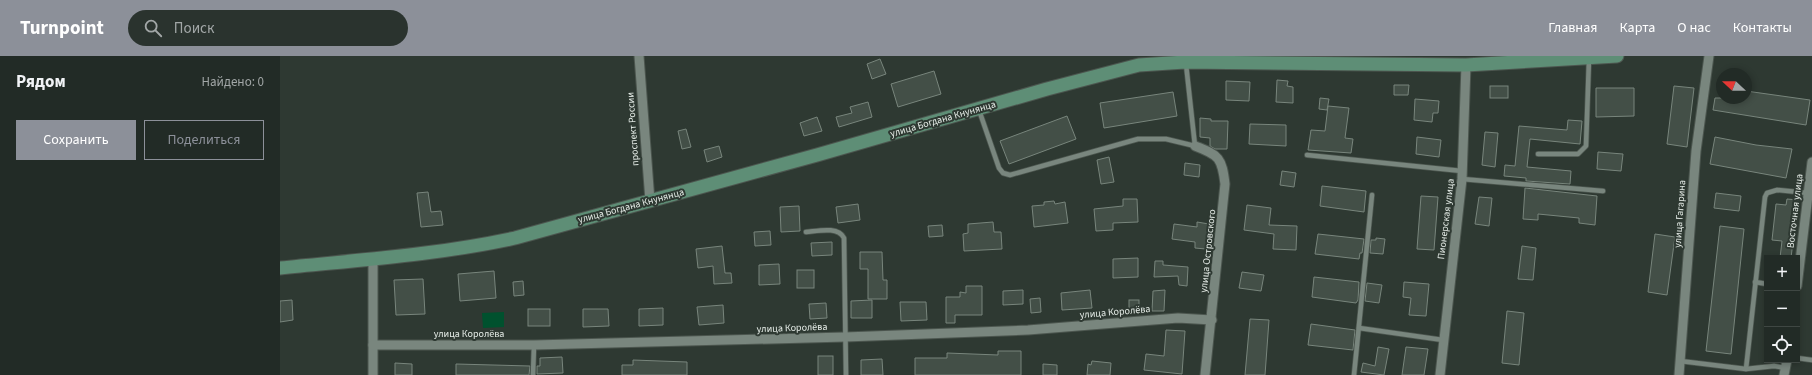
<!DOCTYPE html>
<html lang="ru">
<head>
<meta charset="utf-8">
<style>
  :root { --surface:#222b26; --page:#2a332e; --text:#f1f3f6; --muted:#a2a7a7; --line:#3f4743; --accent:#8c9099 }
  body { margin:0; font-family:"Source Sans 3",sans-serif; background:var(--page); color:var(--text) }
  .controls { position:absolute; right:12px; bottom:12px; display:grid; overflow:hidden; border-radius:0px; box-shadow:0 2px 6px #0003 }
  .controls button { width:36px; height:36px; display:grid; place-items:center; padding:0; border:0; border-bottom:1px solid var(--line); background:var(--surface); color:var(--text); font:20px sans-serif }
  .compass { position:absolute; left:1436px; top:12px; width:36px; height:36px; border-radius:50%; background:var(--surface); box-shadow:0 2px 6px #0003; rotate:292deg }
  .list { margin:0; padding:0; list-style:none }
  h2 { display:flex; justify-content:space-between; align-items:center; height:52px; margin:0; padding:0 16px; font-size:17px }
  h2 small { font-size:13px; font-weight:400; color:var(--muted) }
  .actions { display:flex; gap:8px; padding:12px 16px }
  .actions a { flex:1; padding:9px 0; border:1px solid var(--accent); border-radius:0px; text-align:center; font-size:14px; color:var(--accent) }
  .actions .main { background:var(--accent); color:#fff }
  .icon { flex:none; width:22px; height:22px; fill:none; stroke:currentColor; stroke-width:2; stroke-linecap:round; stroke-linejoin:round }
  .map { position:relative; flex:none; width:1532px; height:319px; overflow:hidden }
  header { display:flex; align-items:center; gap:24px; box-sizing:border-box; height:56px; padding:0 20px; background:var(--accent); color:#fff }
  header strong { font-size:19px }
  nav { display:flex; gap:22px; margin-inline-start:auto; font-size:14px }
  .search { width:280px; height:36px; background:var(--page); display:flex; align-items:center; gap:10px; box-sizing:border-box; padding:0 14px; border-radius:22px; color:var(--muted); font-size:15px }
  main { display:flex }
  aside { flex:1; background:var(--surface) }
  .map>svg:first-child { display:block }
  .green { fill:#00512e }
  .building { fill:#434f47; stroke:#78857c }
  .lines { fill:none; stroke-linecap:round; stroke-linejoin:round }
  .service-casing { stroke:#4c564f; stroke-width:6 }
  .minor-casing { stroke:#4c564f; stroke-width:11 }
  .secondary-casing { stroke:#4c564f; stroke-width:15 }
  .service { stroke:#79867e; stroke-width:4.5 }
  .minor { stroke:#79867e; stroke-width:9 }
  .secondary { stroke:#5e8e76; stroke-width:13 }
  .labels { text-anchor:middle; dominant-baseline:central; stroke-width:4; stroke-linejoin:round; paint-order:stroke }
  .street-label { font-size:10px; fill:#e5ece7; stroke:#2e3932 }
</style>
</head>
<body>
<header>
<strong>Turnpoint</strong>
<div class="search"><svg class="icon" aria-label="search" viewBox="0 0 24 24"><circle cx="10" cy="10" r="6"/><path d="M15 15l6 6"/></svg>Поиск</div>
<nav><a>Главная</a><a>Карта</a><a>О нас</a><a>Контакты</a></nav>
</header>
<main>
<aside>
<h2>Рядом<small>Найдено: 0</small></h2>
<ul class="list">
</ul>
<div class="actions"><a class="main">Сохранить</a><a>Поделиться</a></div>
</aside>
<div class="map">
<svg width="1532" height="319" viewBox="0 0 1532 319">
  <rect width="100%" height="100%" fill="#2e3932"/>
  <!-- green -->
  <polygon class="green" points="224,256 224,271 203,272 202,257"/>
  <!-- building -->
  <g class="building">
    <polygon points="600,3 606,18 592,23 587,8"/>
    <polygon points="654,15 661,38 618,51 611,28"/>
    <polygon points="997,24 1008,25 1007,30 1013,31 1013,47 996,46"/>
    <polygon points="946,25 970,26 969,45 946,44"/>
    <polygon points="1114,29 1129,29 1128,39 1114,39"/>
    <rect x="1210" y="30" width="18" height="12"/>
    <polygon points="1394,30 1414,32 1407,91 1387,88"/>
    <polygon points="1316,32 1354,32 1354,60 1316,61"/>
    <polygon points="1466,35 1530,44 1526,69 1433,54 1435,42 1466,42"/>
    <polygon points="893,36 897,60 824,72 820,47"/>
    <polygon points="1040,42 1049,43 1047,54 1039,53"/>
    <polygon points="1135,43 1159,45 1158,57 1153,57 1152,66 1134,64"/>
    <polygon points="588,46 592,61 559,71 556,61 572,57 570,51"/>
    <polygon points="1048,50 1069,52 1065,82 1073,83 1071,97 1028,94 1031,74 1045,75"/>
    <polygon points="787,60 796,83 729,108 720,85"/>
    <polygon points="537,61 542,75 524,80 520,67"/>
    <polygon points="920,62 931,63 931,65 948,65 947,93 935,93 930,90 930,82 920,81"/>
    <polygon points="1288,64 1302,65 1300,88 1250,83 1247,111 1291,115 1290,128 1246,125 1246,122 1224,120 1225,109 1235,110 1239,70 1287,74"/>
    <polygon points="970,68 1006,69 1006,90 969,88"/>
    <polygon points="406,73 411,91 402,93 398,75"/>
    <polygon points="1205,76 1218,77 1215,111 1202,109"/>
    <polygon points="1137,81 1161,84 1159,101 1136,98"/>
    <polygon points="1435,81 1476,89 1512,93 1506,122 1430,108"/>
    <polygon points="439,90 442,101 427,106 424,94"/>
    <polygon points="1318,96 1343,98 1341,115 1317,113"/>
    <polygon points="829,101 834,126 821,128 817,104"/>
    <polygon points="905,107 920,109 919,121 904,119"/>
    <polygon points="1002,115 1016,117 1014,131 1000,129"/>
    <polygon points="1042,130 1086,135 1084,156 1040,150"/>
    <polygon points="1245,132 1317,140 1315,169 1299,167 1299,162 1258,158 1258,164 1243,163"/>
    <polygon points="148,136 151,156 161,155 163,169 141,171 137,137"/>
    <polygon points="1436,137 1461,140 1459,155 1434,152"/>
    <polygon points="1141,140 1158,141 1154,194 1137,193"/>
    <polygon points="1199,141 1212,142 1209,170 1195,168"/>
    <polygon points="843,143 857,143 858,166 833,167 833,174 816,175 814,153 843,150"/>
    <polygon points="1507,143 1518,144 1511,202 1500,202 1502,185 1492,184 1496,148 1506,149"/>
    <polygon points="774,145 775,148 785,146 788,167 754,171 752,150 764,149 764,146"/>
    <polygon points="578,148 580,164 558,167 556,151"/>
    <polygon points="967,149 991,152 989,169 1017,170 1016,194 993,193 994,178 964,174"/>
    <polygon points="519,150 520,175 501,176 500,151"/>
    <polygon points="713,166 714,176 721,176 722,193 684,195 683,178 688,177 688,168"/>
    <polygon points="917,166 929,168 926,193 915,192 915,186 892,183 894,168 917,171"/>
    <polygon points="662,169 663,180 649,181 648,170"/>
    <polygon points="1440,170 1464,173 1451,298 1426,295"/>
    <polygon points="490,175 491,189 475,190 474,176"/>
    <polygon points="1038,178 1084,183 1082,197 1080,197 1079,203 1035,198"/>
    <polygon points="1375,178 1395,181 1387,239 1368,236"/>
    <polygon points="1096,182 1105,183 1103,198 1090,197 1091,184 1096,184"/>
    <polygon points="552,186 552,199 532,200 531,187"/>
    <polygon points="442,190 445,217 451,217 452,227 434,228 433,210 418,212 416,193"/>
    <polygon points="1242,190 1256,192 1253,224 1238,223"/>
    <polygon points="580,196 602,196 603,224 607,224 607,243 588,243 588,213 580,213"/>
    <polygon points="858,202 858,221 833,222 833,203"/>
    <polygon points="875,205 883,205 883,209 908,211 907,230 899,229 898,220 874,221"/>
    <polygon points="499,208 500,228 479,229 479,209"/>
    <rect x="517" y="214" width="17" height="18"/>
    <polygon points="214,215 216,242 180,245 178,218"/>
    <polygon points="962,216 984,219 981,235 959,232"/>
    <polygon points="1034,221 1079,226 1078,244 1076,247 1032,241"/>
    <polygon points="143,223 145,258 116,259 114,224"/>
    <polygon points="243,225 244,239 234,240 233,226"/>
    <polygon points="1124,226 1149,228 1146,260 1129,259 1131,242 1123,241"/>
    <polygon points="1087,227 1102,229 1099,247 1085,245"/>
    <polygon points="686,230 702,230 702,259 675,259 675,267 666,267 666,241 680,241 680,236 686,237"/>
    <polygon points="743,234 743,248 723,249 723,235"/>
    <polygon points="810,234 812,252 782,254 781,237"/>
    <polygon points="885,234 884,255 872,255 873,235"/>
    <polygon points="760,242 761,256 751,257 750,243"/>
    <polygon points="12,244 13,264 0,266 0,245"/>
    <polygon points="592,244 592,262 571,262 571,245"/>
    <rect x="849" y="244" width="10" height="8"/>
    <polygon points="620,246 646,246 647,264 621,265"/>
    <polygon points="546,247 547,262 530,263 529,248"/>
    <polygon points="443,249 444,267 419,269 417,251"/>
    <polygon points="383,252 383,269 359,270 359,253"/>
    <rect x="248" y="253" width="22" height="17"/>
    <polygon points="303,253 328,253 329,270 303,271"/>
    <polygon points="1227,255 1244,257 1239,309 1222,307"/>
    <polygon points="970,263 989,264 985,319 965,319"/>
    <polygon points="1031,268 1075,274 1073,294 1028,289"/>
    <polygon points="886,274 905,275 902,318 864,314 866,298 884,300"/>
    <polygon points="1098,291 1109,293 1104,319 1081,316 1083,307 1095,310"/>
    <polygon points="1126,291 1148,293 1144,319 1122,319"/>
    <polygon points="718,295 741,295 741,319 635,319 635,302 667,302 667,297 718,299"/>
    <rect x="538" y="300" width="15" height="19"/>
    <polygon points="282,301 283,317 257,318 257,310 260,310 260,302"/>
    <polygon points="602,303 603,319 581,319 581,304"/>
    <polygon points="353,304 407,306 407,319 342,319 342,309 353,309"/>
    <polygon points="812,305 831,307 830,319 807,319 808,308 811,309"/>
    <polygon points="115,307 132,308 132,319 115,319"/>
    <polygon points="176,308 250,310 249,319 176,319"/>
    <polygon points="763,308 777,309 777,319 763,319"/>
  </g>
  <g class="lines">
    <!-- service casing -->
    <g class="service-casing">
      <g id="service">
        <polyline points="699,54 719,112 723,117 730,119 858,83 886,83 915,90 906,8"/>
        <polyline points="1258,98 1298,98 1306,90 1309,3"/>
        <polyline points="1027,99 1182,115"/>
        <polyline points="1182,123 1323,135"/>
        <path d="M526,176C538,175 558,170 564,182L566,319"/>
        <polyline points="1475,226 1487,228"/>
        <polyline points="1079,272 1163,284"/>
        <polyline points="1517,302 1532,304"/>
        <polyline points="1400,305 1466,313 1494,310 1506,312"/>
        <polyline points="1466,313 1485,141 1487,137 1497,134 1528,137"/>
        <polyline points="253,319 254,289"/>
        <polyline points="1074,319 1092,139"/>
      </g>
    </g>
    <!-- minor casing -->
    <g class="minor-casing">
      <g id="minor">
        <polyline points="359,0 370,145"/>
        <path d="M915,90C939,99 942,102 945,128L925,319"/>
        <polyline points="93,203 93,319"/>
        <polyline points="1517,230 1532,106"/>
        <polyline points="93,289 254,289 565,281 748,274 898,262 932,264"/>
        <polyline points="1160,319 1182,123 1186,9"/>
        <polyline points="1399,319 1416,95 1429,0"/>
        <polyline points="1504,319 1507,304"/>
      </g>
    </g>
    <!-- secondary casing -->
    <g class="secondary-casing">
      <path id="secondary" d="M0,212C78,204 157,199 235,182L537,99L767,33L859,9L905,6L1186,9L1337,0"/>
    </g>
    <!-- service -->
    <use href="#service" class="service"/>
    <!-- minor -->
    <use href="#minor" class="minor"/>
    <!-- secondary -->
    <use href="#secondary" class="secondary"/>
  </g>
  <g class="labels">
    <!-- street labels -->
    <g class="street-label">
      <text transform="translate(663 63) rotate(-16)">улица Богдана Кнунянца</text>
      <text transform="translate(353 73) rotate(-94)">проспект России</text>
      <text transform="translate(351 150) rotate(-15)">улица Богдана Кнунянца</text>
      <text transform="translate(1515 155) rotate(-83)">Восточная улица</text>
      <text transform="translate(1400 158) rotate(-86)">улица Гагарина</text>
      <text transform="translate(1166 163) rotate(-83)">Пионерская улица</text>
      <text transform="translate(928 195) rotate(-84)">улица Островского</text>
      <text transform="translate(835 256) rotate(-5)">улица Королёва</text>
      <text transform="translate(512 272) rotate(-2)">улица Королёва</text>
      <text x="189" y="278">улица Королёва</text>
    </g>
  </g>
</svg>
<div class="controls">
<button>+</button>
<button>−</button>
<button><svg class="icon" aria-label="locate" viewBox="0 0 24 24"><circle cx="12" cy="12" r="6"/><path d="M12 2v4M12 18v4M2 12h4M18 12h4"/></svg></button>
</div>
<svg class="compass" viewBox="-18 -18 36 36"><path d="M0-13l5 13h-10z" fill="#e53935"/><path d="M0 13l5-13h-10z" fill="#a2a7a7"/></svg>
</div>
</main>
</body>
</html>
